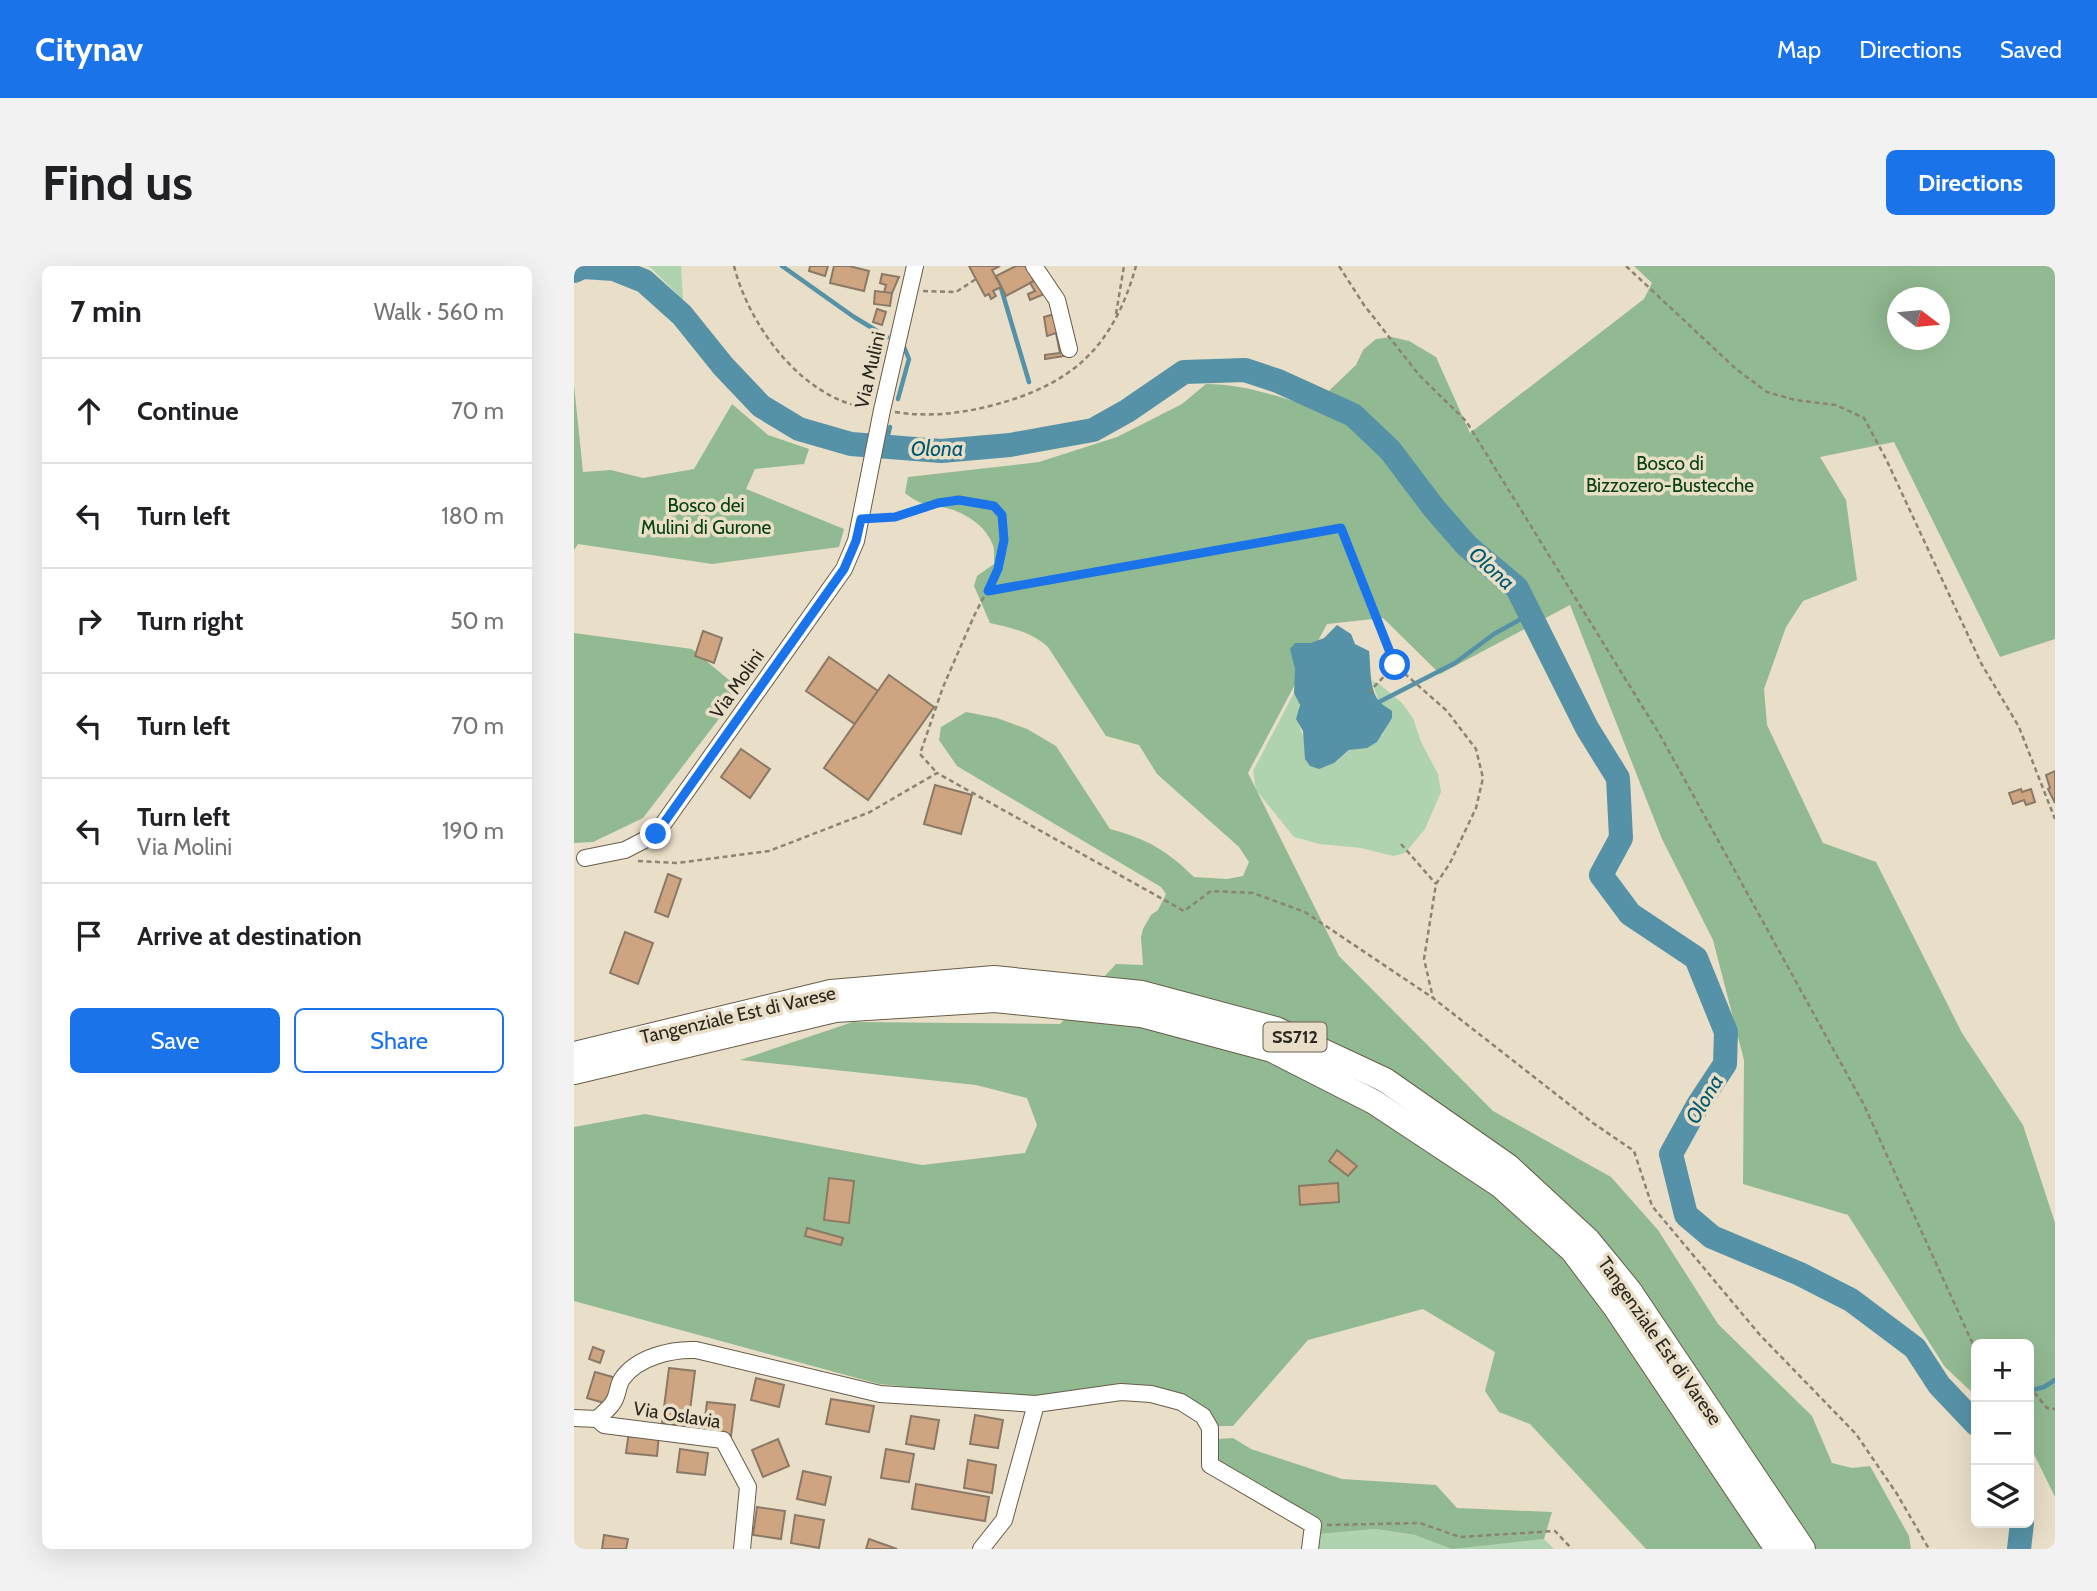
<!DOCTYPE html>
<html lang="en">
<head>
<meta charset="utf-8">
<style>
  :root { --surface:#fff; --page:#f2f2f2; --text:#202124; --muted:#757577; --line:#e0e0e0; --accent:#1a73e8 }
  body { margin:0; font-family:Cabin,sans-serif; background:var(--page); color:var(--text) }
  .controls { position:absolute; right:21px; bottom:21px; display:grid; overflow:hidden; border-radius:10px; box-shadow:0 7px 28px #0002 }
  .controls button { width:63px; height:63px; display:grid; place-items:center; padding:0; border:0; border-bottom:2px solid var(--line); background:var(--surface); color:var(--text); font:35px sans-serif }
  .compass { position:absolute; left:1313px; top:21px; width:63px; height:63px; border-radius:50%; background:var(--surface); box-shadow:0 7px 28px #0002; rotate:106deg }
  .stop { position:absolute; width:21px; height:21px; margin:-16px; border:5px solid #1a73e8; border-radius:50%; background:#fff }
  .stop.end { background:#1a73e8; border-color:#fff; box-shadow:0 2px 7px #0008 }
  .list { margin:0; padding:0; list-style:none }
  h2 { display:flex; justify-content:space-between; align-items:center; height:91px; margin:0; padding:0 28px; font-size:30px }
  h2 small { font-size:23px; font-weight:400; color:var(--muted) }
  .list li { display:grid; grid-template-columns:46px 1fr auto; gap:21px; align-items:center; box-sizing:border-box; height:105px; padding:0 28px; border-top:2px solid var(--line) }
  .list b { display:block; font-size:26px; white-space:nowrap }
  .list p { margin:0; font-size:23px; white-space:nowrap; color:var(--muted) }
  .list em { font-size:23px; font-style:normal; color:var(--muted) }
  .actions { display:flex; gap:14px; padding:21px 28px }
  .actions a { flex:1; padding:16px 0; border:2px solid var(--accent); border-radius:10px; text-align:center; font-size:24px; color:var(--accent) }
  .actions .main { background:var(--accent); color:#fff }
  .icon { flex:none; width:38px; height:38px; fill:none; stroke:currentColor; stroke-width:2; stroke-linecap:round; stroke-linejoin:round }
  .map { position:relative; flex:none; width:1481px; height:1283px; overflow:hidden; border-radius:10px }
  header { display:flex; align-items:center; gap:42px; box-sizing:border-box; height:98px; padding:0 35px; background:var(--accent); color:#fff }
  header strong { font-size:33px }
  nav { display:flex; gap:38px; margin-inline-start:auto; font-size:24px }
  .intro { display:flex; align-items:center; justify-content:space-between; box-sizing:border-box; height:168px; padding:0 42px }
  h1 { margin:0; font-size:49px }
  .button { padding:18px 32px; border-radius:10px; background:var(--accent); color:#fff; font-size:24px; font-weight:700 }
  main { display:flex; gap:42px; padding:0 42px }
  aside { flex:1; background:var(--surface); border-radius:10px; box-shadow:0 7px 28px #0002 }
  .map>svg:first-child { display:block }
  .green { fill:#aed3ae }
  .forest { fill:#92ba92; fill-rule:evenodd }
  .water { fill:#5692a7 }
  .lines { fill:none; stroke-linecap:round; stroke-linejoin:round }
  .stream { stroke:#5692a7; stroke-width:4.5 }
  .river { stroke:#5692a7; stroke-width:24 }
  .building { fill:#cea580; stroke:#8b7968; stroke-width:2 }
  .minor-casing { stroke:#675d48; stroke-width:18 }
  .highway-casing { stroke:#675d48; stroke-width:26 }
  .path { stroke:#8b8373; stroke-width:2.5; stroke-dasharray:5 3.5; stroke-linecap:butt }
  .minor { stroke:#fff; stroke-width:16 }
  .highway { stroke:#fff; stroke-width:24 }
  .route { stroke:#1a73e8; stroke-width:9 }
  .labels { text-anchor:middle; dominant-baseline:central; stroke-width:7; stroke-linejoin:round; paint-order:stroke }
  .shield { fill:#e9dec7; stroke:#645e51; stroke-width:2 }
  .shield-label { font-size:18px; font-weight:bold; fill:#2b271e }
  .street-label { font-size:19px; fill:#2b271e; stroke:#e9dec7 }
  .park-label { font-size:19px; fill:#05420f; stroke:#e9dec7 }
  .water-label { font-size:21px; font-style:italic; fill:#005970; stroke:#e9dec7 }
</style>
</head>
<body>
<header>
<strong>Citynav</strong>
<nav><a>Map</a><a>Directions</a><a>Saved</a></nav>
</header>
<div class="intro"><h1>Find us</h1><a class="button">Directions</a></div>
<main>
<aside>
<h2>7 min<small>Walk · 560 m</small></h2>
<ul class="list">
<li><svg class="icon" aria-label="ahead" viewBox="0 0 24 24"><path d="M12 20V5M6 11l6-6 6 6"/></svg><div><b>Continue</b></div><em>70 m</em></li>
<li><svg class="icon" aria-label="left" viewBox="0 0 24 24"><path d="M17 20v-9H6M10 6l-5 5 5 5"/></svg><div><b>Turn left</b></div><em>180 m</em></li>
<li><svg class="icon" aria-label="right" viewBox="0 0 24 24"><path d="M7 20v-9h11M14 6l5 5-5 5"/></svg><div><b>Turn right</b></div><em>50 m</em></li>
<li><svg class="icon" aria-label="left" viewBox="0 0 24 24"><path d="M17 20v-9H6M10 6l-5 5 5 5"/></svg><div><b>Turn left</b></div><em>70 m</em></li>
<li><svg class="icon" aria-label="left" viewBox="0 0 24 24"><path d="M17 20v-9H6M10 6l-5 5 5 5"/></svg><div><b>Turn left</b><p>Via Molini</p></div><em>190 m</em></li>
<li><svg class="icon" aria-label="arrive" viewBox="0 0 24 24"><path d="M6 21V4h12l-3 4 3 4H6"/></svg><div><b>Arrive at destination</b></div></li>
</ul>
<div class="actions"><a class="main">Save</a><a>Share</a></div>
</aside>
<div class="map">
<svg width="1481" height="1283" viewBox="0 0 1481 1283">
  <rect width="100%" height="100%" fill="#e9dec7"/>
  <!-- green -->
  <g class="green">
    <polygon points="74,0 107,0 109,34 77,2"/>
    <path d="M798,415L804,417L828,437L839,452L847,476L864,508L867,526L851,563L831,587L819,590L787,582L746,578L720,571L682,524L679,505L720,427C731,441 721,447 726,461C728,467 730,471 731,478L760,497L776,484L809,469L810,462L818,452L805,436Z"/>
    <polygon points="802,1263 841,1269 878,1282 970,1273 980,1283 741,1283 744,1268"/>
  </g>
  <!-- forest -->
  <g class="forest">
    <path d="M1060,0H1481V373L1426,391L1320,176L1246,191L1272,234L1283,314L1229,335L1212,361L1190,423L1193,459L1249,577L1302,596L1388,767L1449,859L1481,957V1231L1455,1178V1078H1402V1130L1371,1101L1274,949L1169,918L1170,794L1139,674L1088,573L996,339L866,408L809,352L753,358L674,507L765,690L919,845L1037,911L1084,964L1144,1058L1238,1150L1258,1197L1278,1202L1296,1200L1335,1270L1337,1283H1072L956,1158L925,1146L911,1125L921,1086L849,1043L734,1074L659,1160H644L635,1148L609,1133H457L305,1118L0,1035V861L71,848L348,899L451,887L463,859L453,832L402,819L166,794L279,756L486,758L542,698L569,699L567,671L569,663L577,649L584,644L592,628L587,621L383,500L365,474L367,461L392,446L423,452L453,463L482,480L536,563C575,574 591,583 620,611L653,613L669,610L675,596L665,581L583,508L565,479L532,470L474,381C457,366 438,362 416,357L400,320L403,310L420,298C420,292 421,282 418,277C411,260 393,248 376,243C355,237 350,242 331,227L334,211L465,196L543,171L608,138L632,118C669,118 703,130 738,141L782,99L789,84L802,73L818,71L835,75L862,91L896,167L1070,33L1078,17ZM1324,32H1366V74H1324Z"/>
    <polygon points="0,119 9,206 37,204 69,212 120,203 158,138 194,169 235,183 230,198 181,203 172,223 270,263 265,281 138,298 4,278 0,284"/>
    <polygon points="0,367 118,383 167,424 69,552 19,576 0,577"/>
    <polygon points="659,1172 677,1183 768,1213 862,1219 883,1242 978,1246 970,1273 878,1283 841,1269 802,1263 744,1268 741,1250 644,1197 644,1173"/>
  </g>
  <!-- water -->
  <path class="water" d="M763,359L777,368L781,378L795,385C797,400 795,423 805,435C808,439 814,442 818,445V452L803,476L793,482L775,484L760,497L745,503L736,500L731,493L729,465L722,453L726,439L720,427L721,403L716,383L721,377H737L750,372Z"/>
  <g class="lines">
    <!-- stream -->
    <g class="stream">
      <polyline points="208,0 280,51 313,71"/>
      <polyline points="427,22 455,116"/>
      <polyline points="324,133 335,93 330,81"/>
      <polyline points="311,181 316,161"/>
      <polyline points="805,436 881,397 920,368 956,348"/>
      <polyline points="1455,1125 1470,1121 1481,1114"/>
      <polyline points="1395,1150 1402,1147"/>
    </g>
    <!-- river -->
    <g class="river">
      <polyline points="0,5 9,1 40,3 70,15 108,49 149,100 187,140 225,163 277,178 367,185 436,179 519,164 553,145 610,106 671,104 704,115 779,149 816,184 859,241 893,280 943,322 1013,462 1044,512 1047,572 1027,609 1056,648 1122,692 1152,766 1151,798 1124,839 1097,888 1112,949 1138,971 1226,1008 1277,1034 1341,1082 1365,1119 1402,1158"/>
      <polyline points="1445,1283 1448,1257"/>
    </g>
  </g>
  <!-- building -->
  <g class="building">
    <polygon points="236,0 254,0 251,10 235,5"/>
    <polygon points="260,0 275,0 295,5 290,25 256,17"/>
    <polygon points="395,0 426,0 418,4 427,21 419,25 422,30 417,33 415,28 411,30"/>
    <polygon points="442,0 453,0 460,15 432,30 422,10"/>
    <polygon points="308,8 325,11 318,27 310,27 312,19 306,17"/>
    <polygon points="463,14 469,26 468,29 456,34 454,28 461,25 456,17"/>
    <polygon points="301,25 318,27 316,40 300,38"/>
    <polygon points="303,43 312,46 308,59 299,56"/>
    <polygon points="481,48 496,89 471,93 471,89 486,87 482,67 473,70 470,51"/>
    <polygon points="129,365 148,372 140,397 121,390"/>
    <polygon points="255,391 304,425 281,458 232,425"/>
    <polygon points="315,409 360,441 294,534 250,502"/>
    <polygon points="167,483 196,503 176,532 147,511"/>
    <polygon points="1481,505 1481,537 1474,523 1476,522 1472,509"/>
    <polygon points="361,519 398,529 387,568 350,558"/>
    <polygon points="1447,523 1448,526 1457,523 1461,536 1452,539 1450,534 1439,538 1435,527"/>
    <polygon points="94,608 107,613 94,651 81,646"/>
    <polygon points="51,666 79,677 64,718 36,707"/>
    <polygon points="763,884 783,900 774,910 755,895"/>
    <polygon points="255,912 280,915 275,957 250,954"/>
    <polygon points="764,917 765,936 726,939 725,920"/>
    <polygon points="233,962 269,972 267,979 231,970"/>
    <polygon points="19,1081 30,1085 26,1097 15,1093"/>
    <polygon points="95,1102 121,1105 114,1160 88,1157"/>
    <polygon points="21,1106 42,1112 34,1138 13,1132"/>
    <polygon points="182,1112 210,1119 205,1141 177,1134"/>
    <polygon points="257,1133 300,1140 295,1166 252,1158"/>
    <polygon points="133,1136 161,1139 157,1170 129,1167"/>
    <polygon points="401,1149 429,1154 424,1182 396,1178"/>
    <polygon points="337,1150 365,1154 360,1183 332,1178"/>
    <polygon points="55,1165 85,1168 83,1190 52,1187"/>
    <polygon points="204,1173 215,1200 189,1211 178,1184"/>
    <polygon points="106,1183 134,1187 131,1209 103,1206"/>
    <polygon points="312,1183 340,1188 335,1216 307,1212"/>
    <polygon points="394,1194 422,1199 418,1227 390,1222"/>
    <polygon points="229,1205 257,1211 251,1239 223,1233"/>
    <polygon points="342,1218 415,1231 411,1255 338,1243"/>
    <polygon points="183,1241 211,1245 207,1273 179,1269"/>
    <polygon points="221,1249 250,1254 245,1282 217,1277"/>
    <polygon points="30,1269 54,1273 52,1283 28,1283"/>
    <polygon points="295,1273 323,1283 292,1283"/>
  </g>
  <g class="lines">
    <!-- minor casing -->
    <g class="minor-casing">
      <g id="minor">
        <polyline points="460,0 483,34 495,83"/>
        <polyline points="11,592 51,584 82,568 270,303 282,275 308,144 341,0"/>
        <path d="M0,1152L23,1153C29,1147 38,1141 41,1133C44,1127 44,1119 48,1113C63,1091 98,1083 122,1084L306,1128L462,1138L547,1126L577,1128L607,1136L629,1150L636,1162V1199L739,1259L736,1283"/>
        <polyline points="23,1153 30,1159 149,1174 174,1221 168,1283"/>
        <polyline points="407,1283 430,1254 462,1138"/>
      </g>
    </g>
    <!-- highway casing -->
    <g class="highway-casing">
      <g id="highway">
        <polyline points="0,788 257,726 420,712 568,727 702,763 811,814 934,900 1014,974 1055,1024 1229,1283"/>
        <polyline points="0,806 261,744 421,734 567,749 698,784 800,836 927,920 998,984 1041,1041 1203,1283"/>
      </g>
    </g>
    <!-- path -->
    <g class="path">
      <path d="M160,0C175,60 228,132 293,142"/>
      <polyline points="765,0 790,39 845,109 892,155 1086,469 1290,839 1402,1085"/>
      <polyline points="1052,0 1162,103 1193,126 1221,134 1262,139 1290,152 1312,193 1407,397 1445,461 1481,553"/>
      <polyline points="349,25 382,26 402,13"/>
      <polyline points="542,48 550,0"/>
      <path d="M321,146C353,151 384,148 416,140C498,119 539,82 562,0"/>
      <polyline points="300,253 321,251 364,237 385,234 420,240 428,249 430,274 424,303 400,350 369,421 346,488 363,507"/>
      <polyline points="414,325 767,262 821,399 873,445 902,483 909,512 902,542 876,597 862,618 850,693 859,732"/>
      <polyline points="794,427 821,399"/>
      <polyline points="827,578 862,618"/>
      <polyline points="64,595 103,597 195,585 296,546 363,507 610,645 637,625 679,627 731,646 859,732 1019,857 1060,885 1078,940 1186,1069 1282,1168 1323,1228 1355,1283"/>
      <polyline points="1455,1120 1473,1142 1481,1143"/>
      <polyline points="753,1259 846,1257 886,1271 981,1265 998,1283"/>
    </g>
    <!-- minor -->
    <use href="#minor" class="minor"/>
    <!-- highway -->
    <use href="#highway" class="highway"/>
  </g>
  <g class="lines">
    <!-- route -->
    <polyline class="route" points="82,568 270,303 282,275 287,253 321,251 364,237 385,234 420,240 428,249 430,274 424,303 414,325 767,262 821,399"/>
  </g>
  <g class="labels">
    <!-- shield labels -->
    <rect class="shield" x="689.5" y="756.5" width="63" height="29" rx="5"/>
    <g class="shield-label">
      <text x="721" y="771">SS712</text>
    </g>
    <!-- street labels -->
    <g class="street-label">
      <text transform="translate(296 104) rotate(-77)">Via Mulini</text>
      <text transform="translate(163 418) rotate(-55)">Via Molini</text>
      <text transform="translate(164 749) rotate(-13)">Tangenziale Est di Varese</text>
      <text transform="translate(1086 1075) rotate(55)">Tangenziale Est di Varese</text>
      <text transform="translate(103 1149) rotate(9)">Via Oslavia</text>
    </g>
    <!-- park labels -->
    <g class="park-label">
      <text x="1096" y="197">Bosco di<tspan x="1096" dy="22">Bizzozero-Bustecche</tspan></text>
      <text x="132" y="239">Bosco dei<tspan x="132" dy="22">Mulini di Gurone</tspan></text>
    </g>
    <!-- water labels -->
    <g class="water-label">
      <text x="363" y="182">Olona</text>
      <text transform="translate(918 302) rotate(42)">Olona</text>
      <text transform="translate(1130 833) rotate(-59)">Olona</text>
    </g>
  </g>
</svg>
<div class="controls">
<button>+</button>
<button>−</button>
<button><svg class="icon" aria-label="layers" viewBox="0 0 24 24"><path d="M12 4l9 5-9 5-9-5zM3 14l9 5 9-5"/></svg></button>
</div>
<svg class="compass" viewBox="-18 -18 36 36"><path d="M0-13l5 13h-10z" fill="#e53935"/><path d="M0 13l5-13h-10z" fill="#757577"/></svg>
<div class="stop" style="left:821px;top:399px"></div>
<div class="stop end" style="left:82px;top:568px"></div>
</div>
</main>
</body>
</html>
